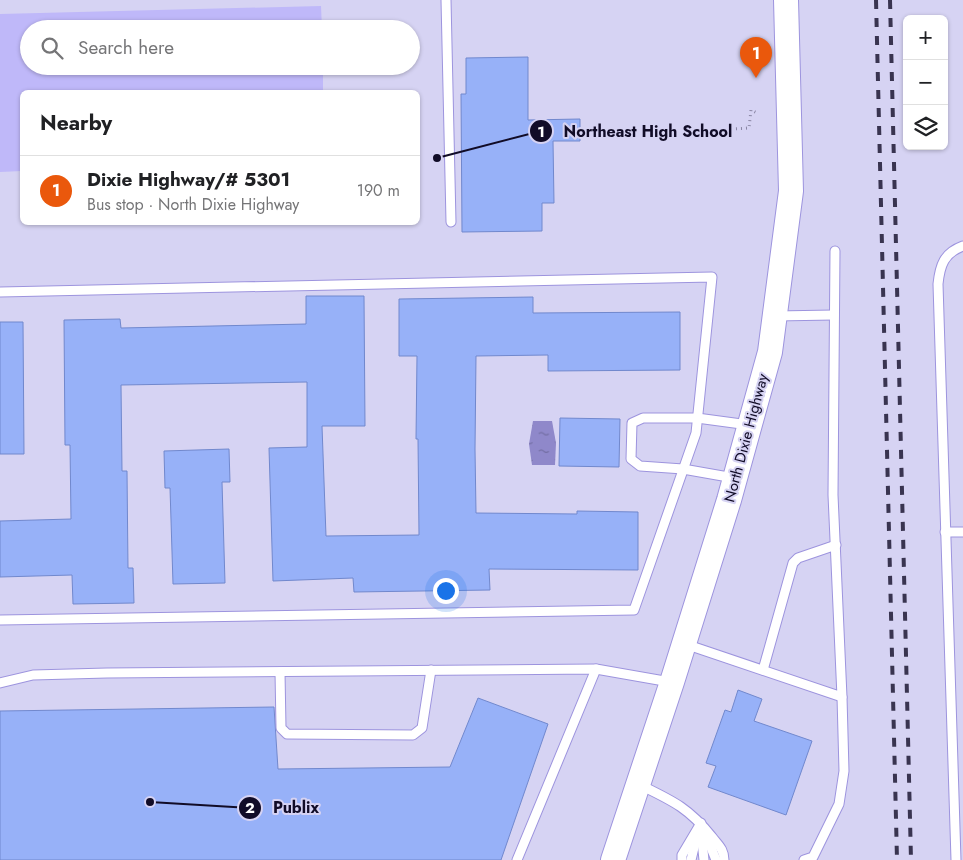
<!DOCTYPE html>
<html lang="en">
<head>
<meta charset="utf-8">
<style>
  :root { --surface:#fff; --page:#f6f6f6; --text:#202124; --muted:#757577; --line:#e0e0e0; --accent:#ea580c }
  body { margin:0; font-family:Jost,sans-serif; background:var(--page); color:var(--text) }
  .controls { position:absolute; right:15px; top:15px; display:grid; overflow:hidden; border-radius:8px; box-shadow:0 1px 4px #0004 }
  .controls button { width:45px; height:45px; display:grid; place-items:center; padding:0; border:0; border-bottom:1px solid var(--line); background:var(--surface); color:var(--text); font:25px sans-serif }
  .you { position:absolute; left:445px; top:590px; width:18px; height:18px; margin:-12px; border:4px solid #fff; border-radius:50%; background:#1a73e8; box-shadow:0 0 0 8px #1a73e833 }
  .badge { display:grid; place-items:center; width:32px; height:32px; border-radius:50%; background:var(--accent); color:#fff; font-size:16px; font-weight:700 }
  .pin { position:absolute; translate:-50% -41px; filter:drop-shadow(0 1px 2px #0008) }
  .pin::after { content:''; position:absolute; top:26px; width:18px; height:15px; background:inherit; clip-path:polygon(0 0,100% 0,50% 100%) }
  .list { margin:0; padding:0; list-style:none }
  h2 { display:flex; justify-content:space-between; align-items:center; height:65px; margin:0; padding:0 20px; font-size:21px }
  h2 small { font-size:16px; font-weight:400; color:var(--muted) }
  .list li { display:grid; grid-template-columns:32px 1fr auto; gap:15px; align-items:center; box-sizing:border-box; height:70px; padding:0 20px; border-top:1px solid var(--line) }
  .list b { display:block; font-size:19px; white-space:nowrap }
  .list p { margin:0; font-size:16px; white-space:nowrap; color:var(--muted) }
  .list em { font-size:16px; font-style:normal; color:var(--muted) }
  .icon { flex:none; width:28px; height:28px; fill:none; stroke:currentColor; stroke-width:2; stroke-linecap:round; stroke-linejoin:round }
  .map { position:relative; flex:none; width:963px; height:860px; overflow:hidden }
  .search { position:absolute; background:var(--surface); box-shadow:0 1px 4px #0004; left:20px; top:20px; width:400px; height:55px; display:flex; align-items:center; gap:12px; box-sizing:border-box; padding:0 18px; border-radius:28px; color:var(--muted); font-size:19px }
  .panel { position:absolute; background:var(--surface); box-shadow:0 1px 4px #0004; left:20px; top:90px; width:400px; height:135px; border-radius:8px }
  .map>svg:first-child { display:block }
  .green { fill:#bfb8f9 }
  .water { fill:url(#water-ripples) }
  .building { fill:#97b1f8; stroke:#7188cd }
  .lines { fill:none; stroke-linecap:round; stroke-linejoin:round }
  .service-casing { stroke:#9d94de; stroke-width:11 }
  .secondary-casing { stroke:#9d94de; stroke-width:26 }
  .path { stroke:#8a86a4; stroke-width:3; stroke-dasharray:1 4; stroke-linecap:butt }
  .service { stroke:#fff; stroke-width:9 }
  .secondary { stroke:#fff; stroke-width:24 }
  .rail { stroke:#393450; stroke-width:4; stroke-dasharray:9 9; stroke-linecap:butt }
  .labels { text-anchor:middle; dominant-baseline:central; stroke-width:4; stroke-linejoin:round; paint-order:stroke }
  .street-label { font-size:15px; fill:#110c27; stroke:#d6d3f3 }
  .leader { fill:none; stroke:#110c27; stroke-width:2 }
  .callout-dot { fill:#110c27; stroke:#d6d3f3; stroke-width:2 }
  .mark-label { font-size:15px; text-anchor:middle; font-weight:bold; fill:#fff }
  .callout-label { font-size:16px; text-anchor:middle; font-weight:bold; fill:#110c27; stroke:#d6d3f3; stroke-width:4; stroke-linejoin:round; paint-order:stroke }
</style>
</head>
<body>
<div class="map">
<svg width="963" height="860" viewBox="0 0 963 860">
  <defs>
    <pattern id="water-ripples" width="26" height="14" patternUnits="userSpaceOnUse" patternTransform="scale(1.25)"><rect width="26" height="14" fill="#8f88ca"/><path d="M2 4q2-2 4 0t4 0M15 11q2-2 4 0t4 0" fill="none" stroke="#736ea4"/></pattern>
  </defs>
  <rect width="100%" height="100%" fill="#d6d3f3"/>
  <!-- green -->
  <polygon class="green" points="321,6 322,29 29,29 29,66 323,66 323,92 22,92 22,171 0,172 0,14"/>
  <!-- water -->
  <polygon class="water" points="533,421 552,421 556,443 555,465 532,465 529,444"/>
  <!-- building -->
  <g class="building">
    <polygon points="528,57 528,120 580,119 580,141 553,141 554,203 542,203 542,231 462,232 461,94 466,94 466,58"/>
    <polygon points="306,296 364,296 365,426 322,426 326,536 419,535 418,439 416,439 417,356 399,356 399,299 533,297 533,313 680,312 680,370 548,371 548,355 476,356 475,449 476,513 577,514 577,511 638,512 638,570 489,569 490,590 354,592 353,578 273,581 269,448 307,447 307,382 121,385 122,471 127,471 128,568 133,568 134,603 73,604 72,575 0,577 0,521 71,519 70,445 65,445 64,320 120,319 121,328 306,324"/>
    <polygon points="0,322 23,322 24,454 0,454"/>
    <polygon points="560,418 620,419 619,467 559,466"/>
    <polygon points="229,449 230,482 222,482 225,583 173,584 170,488 165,488 164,451"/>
    <polygon points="738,690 762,699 754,721 812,741 786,815 708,787 716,766 706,763 725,710 731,712"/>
    <polygon points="478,698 548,724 501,860 0,860 0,711 274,707 278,769 450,767"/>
  </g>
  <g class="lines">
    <!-- service casing -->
    <g class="service-casing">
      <g id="service">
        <polyline points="446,0 451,222"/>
        <polyline points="0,292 712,277 696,433 634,610 0,620"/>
        <polyline points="775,316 834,315"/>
        <polyline points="734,478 683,469 640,466 631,459 632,423 643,418 697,418 749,425"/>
        <polyline points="945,532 963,532"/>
        <polyline points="685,644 842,697 833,495 835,251"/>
        <polyline points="763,670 793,563 798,558 836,545"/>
        <polyline points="280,672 281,728 287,734 413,735 422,728 431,670"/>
        <polyline points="0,683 33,675 107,673 596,669 670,682"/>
        <path d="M638,784C671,800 688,807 712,837C718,845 724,849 724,860"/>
        <polyline points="701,831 704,860"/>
        <polyline points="706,835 716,860"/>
        <polyline points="517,860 596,669"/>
        <polyline points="682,860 682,855 701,823"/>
        <polyline points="691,860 697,835"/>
        <polyline points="804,860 813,857 839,804 844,771 842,697"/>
        <path d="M956,860L938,284C940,265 944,253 963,246"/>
      </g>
    </g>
    <!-- secondary casing -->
    <g class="secondary-casing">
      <polyline id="secondary" points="613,860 672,682 729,500 770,352 791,191 786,0"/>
    </g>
    <!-- path -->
    <polyline class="path" points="731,129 749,128 751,110 757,113"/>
    <!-- service -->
    <use href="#service" class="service"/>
    <!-- secondary -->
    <use href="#secondary" class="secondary"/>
    <!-- rail -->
    <g class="rail">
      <polyline points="876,0 897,860"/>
      <polyline points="890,0 911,860"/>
    </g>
  </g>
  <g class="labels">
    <!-- street labels -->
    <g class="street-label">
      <text transform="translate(746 438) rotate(-75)">North Dixie Highway</text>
    </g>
  </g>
  <!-- callouts -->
  <path class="leader" d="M437 158L541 131M150 802L250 808"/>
  <g class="callout-dot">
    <circle cx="437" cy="158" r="5"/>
    <circle cx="150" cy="802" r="5"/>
    <circle cx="541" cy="131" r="12"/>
    <circle cx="250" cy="808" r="12"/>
  </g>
  <g class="mark-label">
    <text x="541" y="137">1</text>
    <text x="250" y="813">2</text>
  </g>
  <g class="callout-label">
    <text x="648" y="137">Northeast High School</text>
    <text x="296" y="813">Publix</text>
  </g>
</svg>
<div class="controls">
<button>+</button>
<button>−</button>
<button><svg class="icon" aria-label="layers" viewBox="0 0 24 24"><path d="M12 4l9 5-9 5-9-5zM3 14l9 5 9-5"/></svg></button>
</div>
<div class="you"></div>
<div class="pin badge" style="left:756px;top:78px">1</div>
<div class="search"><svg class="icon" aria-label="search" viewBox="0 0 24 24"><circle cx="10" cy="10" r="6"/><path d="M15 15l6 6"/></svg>Search here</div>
<section class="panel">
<h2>Nearby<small></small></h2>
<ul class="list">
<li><span class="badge">1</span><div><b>Dixie Highway/# 5301</b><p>Bus stop · North Dixie Highway</p></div><em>190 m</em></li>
</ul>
</section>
</div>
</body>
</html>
